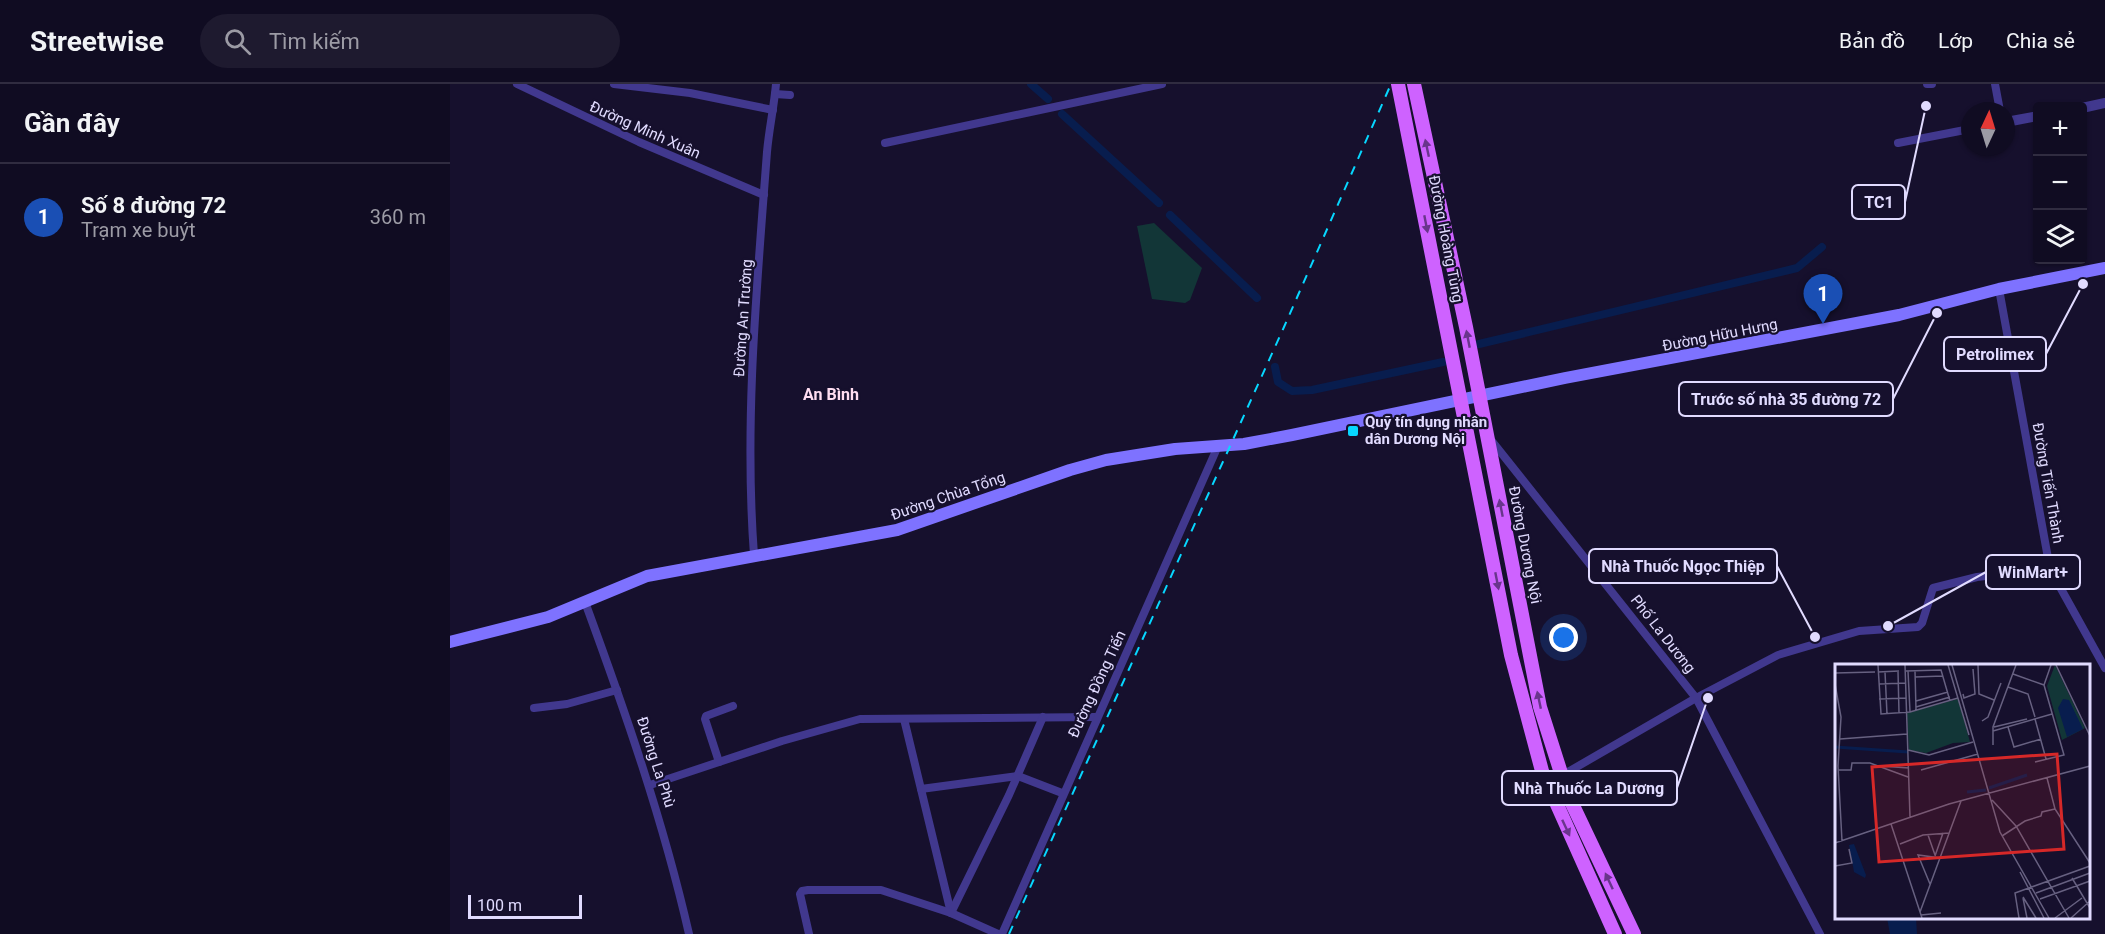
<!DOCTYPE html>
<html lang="vi">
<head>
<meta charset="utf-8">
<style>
  :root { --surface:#100c22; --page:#1e1a2f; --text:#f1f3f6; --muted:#9c9ba5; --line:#302c40; --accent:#ea580c }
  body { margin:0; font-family:Roboto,sans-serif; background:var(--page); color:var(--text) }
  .controls { position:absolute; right:18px; top:18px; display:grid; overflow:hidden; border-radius:6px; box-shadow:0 2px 4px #0004 }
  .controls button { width:54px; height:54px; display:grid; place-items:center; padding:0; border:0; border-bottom:2px solid var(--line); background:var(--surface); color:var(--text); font:30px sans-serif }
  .compass { position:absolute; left:1511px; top:18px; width:54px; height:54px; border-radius:50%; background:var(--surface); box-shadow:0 2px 4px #0004; rotate:4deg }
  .scale { position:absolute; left:18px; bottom:15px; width:114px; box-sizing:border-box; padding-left:6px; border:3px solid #e1dbff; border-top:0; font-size:16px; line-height:21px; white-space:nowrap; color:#e1dbff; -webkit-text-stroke:4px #16102d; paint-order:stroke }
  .you { position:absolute; left:1114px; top:554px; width:21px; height:21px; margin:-15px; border:4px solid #fff; border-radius:50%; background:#1a73e8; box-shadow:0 0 0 9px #1a73e833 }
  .badge { display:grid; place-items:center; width:39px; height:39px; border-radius:50%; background:var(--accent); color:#fff; font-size:20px; font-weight:700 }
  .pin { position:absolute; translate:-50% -50px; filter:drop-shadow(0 2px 3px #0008) }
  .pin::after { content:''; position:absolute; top:32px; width:21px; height:18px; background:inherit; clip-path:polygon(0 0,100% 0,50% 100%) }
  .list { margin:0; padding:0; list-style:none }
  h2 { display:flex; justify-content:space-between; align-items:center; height:78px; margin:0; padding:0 24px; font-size:26px }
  h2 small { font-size:20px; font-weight:400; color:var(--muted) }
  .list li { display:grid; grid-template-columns:39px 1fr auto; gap:18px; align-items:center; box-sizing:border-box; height:108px; padding:0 24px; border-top:2px solid var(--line) }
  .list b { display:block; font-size:22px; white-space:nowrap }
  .list p { margin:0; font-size:20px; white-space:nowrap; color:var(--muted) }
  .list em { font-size:20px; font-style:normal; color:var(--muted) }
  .icon { flex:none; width:33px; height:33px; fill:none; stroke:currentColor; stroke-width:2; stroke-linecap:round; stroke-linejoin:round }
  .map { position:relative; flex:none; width:1655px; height:850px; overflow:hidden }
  header { display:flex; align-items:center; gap:36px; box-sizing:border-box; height:84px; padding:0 30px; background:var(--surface); border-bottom:2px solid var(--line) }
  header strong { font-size:28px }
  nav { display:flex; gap:33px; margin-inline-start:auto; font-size:21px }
  .search { width:420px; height:54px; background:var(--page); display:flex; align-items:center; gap:15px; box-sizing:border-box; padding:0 21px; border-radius:33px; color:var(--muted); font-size:22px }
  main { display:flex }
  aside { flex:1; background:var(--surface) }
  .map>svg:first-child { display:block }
  .green { fill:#123637 }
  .water { fill:#081d4e }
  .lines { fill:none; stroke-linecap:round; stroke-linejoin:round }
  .canal { stroke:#081d4e; stroke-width:8 }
  .minor { stroke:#41388e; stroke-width:8 }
  .tertiary { stroke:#41388e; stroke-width:10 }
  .secondary { stroke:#7e72ff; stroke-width:12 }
  .primary { stroke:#ce62ff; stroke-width:14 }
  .rail { stroke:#07d7ff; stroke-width:2; stroke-dasharray:9 8; stroke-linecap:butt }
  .oneway { fill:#69358c }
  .poi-dot { fill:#07d7ff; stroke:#16102d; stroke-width:2 }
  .labels { text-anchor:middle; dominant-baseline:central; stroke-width:4.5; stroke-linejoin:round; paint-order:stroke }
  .street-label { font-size:15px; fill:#e1dbff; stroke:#16102d }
  .poi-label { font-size:15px; font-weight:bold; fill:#e1dbff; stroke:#16102d; text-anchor:start }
  .neighbourhood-label { font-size:16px; font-weight:bold; fill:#ffddf1; stroke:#16102d }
  .inset-river { fill:none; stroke:#081d4e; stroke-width:3 }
  .inset-road { fill:none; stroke:#676181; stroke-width:1.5 }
  .view { fill:#d62828; fill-opacity:0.15; stroke:#d62828; stroke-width:3 }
  .inset-edge { fill:none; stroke:#e1dbff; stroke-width:3 }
  .leader { fill:none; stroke:#e1dbff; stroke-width:2 }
  .callout-dot { fill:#e1dbff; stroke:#16102d; stroke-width:2 }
  .callout { fill:#16102d; stroke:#e1dbff; stroke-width:2 }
  .callout-label { font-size:16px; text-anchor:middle; font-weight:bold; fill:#e1dbff }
</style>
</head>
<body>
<header>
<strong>Streetwise</strong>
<div class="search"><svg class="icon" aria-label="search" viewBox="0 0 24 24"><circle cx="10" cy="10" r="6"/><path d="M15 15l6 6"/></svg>Tìm kiếm</div>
<nav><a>Bản đồ</a><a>Lớp</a><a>Chia sẻ</a></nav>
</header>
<main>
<aside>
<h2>Gần đây<small></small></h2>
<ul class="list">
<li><span class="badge" style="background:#1a4fb4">1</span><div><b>Số 8 đường 72</b><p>Trạm xe buýt</p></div><em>360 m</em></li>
</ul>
</aside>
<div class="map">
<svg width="1655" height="850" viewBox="0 0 1655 850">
  <rect width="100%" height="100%" fill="#16102d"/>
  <!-- green -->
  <polygon class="green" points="704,139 752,184 740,216 735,219 702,215 687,142"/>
  <!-- water -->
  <polygon class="water" points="1437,834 1466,834 1467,850 1440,850"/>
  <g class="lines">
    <!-- canal -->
    <g class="canal">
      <polyline points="581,0 598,15"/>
      <polyline points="612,30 709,119"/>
      <polyline points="720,131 807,214"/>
      <polyline points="1029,260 1347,184 1372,163"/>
      <polyline points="825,283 828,298 842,307 862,306 993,278"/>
    </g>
    <!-- minor -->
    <g class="minor">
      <polyline points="67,0 189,58 314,111"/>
      <polyline points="164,0 240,9 323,26"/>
      <polyline points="1477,0 1482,0"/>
      <polyline points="1545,0 1550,27"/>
      <polyline points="325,10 340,11"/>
      <polyline points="435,59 712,0"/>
      <polyline points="1448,59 1520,45"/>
      <polyline points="1549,205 1600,485 1655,584"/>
      <polyline points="1041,356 1246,614 1370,850"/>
      <path d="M304,471C294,337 307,201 317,68C319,45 324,23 326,0"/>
      <path d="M135,518C175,627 213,736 239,850"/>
      <polyline points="84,624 117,620 167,606"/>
      <polyline points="454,635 501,829"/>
      <polyline points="269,678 255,635 256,632 283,622"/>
      <polyline points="1111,692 1246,614 1328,571 1409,547 1468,543 1472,539 1483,504 1527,493 1600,485"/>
      <polyline points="200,701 332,657 410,635 646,633"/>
      <polyline points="471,705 568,692 612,709"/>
      <polyline points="501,829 559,711 593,633"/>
      <polyline points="359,850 350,810 352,807 358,806 431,806 501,829 548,850"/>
      <polyline points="552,850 768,362"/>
    </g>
    <!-- tertiary -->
    <g class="tertiary">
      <polyline points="1632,24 1655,19"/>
      <polyline points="1556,38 1588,32"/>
    </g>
    <!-- secondary -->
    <polyline class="secondary" points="0,558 98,533 197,492 447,446 620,386 656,376 725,365 794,360 842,351 1115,294 1449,231 1549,205 1655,184"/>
    <!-- primary -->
    <g class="primary">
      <polyline points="948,0 1061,571 1092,687 1165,850"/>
      <polyline points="964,0 1016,243 1090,623 1118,711 1184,850"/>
    </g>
    <!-- rail -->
    <polyline class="rail" points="559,850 834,243 941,0"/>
  </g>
  <!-- one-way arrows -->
  <defs><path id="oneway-solid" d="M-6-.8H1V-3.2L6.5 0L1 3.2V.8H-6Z" transform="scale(1.5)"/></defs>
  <g class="oneway">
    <use href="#oneway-solid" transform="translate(977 64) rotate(-102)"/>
    <use href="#oneway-solid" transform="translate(976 140) rotate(79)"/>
    <use href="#oneway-solid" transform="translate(1018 255) rotate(-101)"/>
    <use href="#oneway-solid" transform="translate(1051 424) rotate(-101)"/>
    <use href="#oneway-solid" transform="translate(1047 497) rotate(79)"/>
    <use href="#oneway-solid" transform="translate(1089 616) rotate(-102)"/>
    <use href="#oneway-solid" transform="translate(1116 744) rotate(65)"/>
    <use href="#oneway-solid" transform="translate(1159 797) rotate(-115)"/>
  </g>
  <!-- markers -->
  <rect class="poi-dot" x="897" y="341" width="12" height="12" rx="3"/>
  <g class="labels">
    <!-- street labels -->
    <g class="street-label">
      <text transform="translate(195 46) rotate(24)">Đường Minh Xuân</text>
      <text transform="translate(996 155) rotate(79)">Đường Hoàng Tùng</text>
      <text transform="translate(293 234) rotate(-86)">Đường An Trường</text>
      <text transform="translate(1270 251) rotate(-11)">Đường Hữu Hưng</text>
      <text transform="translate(1598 399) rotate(80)">Đường Tiến Thành</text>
      <text transform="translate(498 412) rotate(-19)">Đường Chùa Tổng</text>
      <text transform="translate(1075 461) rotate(79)">Đường Dương Nội</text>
      <text transform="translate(1213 550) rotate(52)">Phố La Dương</text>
      <text transform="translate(647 600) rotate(-65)">Đường Đồng Tiến</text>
      <text transform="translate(206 678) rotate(72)">Đường La Phù</text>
    </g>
    <!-- poi labels -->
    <g class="poi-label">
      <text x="915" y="338">Quỹ tín dụng nhân<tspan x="915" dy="17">dân Dương Nội</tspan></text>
    </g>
    <!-- neighbourhood labels -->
    <g class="neighbourhood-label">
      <text x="381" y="310">An Bình</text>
    </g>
  </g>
  <!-- overview -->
  <g transform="translate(1385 580)">
    <rect width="255" height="255" fill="#16102d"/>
    <path d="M220,1L250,64L227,76L212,22ZM123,35L135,78L118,79L91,89L74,86L72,49Z" fill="#123637"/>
    <path d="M228,35L234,36L248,65L232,73L223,44ZM19,180L31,211L30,214L19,208L14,181Z" fill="#081d4e"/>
    <path class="inset-river" d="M0,83L73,88M154,124L192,111M132,128L151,126"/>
    <path class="inset-road" d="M43,1L46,50L75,48L123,34M70,1L75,153M113,1L134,71M117,1L165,168L214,254M143,1L144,30L159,36M221,1L255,72M63,7L64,49M71,7L106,6L115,37M73,7L75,48M80,7L81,46M43,8L64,7M50,8L52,50M0,9L40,8M178,10L209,21M80,13L108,12M0,20L6,53L3,102L7,177M44,20L70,19M173,23L193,30L200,53M128,30L129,34L140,30L138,5M44,35L71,34M81,37L113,28M81,43L115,33M0,50V76M200,55L211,95M147,57L153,53L166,19M159,63L192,55M173,63L179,83L206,75M158,67L217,50M5,75L72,70M158,81V63L181,1M73,86L94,91L138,78M200,98L229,91L209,21L216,1M45,102L74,104M3,106H16L17,99H35L73,113M86,106L143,90M212,114L220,145L255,199M157,136L181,162L234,254M56,160L87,254M93,171L100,191M167,172L190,157L206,152L207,148L220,145M0,179L114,140L255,102M65,180L88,171L114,169M100,192L108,169M0,202L17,199L14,185M185,208L209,254M237,214L255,244M95,220L83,191L106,194M201,229L255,209M188,233L201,254M188,234L192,254M205,235L255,217M85,248L126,137M86,251L106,249M184,254L180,229L255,202M220,254L247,234M236,254L255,237"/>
    <path class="view" d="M222,90L229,185L44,198L37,103Z"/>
    <rect width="255" height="255" class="inset-edge"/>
  </g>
  <!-- callouts -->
  <path class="leader" d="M1476 22L1455 118M1633 200L1596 270M1487 229L1443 315M1365 553L1327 482M1438 542L1536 488M1258 614L1227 704"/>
  <g class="callout-dot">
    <circle cx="1476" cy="22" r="6"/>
    <circle cx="1633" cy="200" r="6"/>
    <circle cx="1487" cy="229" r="6"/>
    <circle cx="1365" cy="553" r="6"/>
    <circle cx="1438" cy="542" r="6"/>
    <circle cx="1258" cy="614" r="6"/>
  </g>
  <g class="callout">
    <rect x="1402" y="101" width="53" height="34" rx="6"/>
    <rect x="1494" y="253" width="102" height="34" rx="6"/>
    <rect x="1229" y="298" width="214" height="34" rx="6"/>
    <rect x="1139" y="465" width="188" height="34" rx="6"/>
    <rect x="1536" y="471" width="94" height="34" rx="6"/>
    <rect x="1052" y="687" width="175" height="34" rx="6"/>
  </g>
  <g class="callout-label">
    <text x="1429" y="124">TC1</text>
    <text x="1545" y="276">Petrolimex</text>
    <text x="1336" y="321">Trước số nhà 35 đường 72</text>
    <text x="1233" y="488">Nhà Thuốc Ngọc Thiệp</text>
    <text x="1583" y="494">WinMart+</text>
    <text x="1139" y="710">Nhà Thuốc La Dương</text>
  </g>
</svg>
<div class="controls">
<button>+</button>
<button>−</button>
<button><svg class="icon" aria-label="layers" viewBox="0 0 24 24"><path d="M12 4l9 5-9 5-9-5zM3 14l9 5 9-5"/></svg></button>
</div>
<svg class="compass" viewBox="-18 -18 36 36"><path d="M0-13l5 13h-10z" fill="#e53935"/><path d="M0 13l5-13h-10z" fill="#9c9ba5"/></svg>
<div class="scale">100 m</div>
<div class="you"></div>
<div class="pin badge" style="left:1373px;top:240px;background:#1a4fb4">1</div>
</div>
</main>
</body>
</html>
